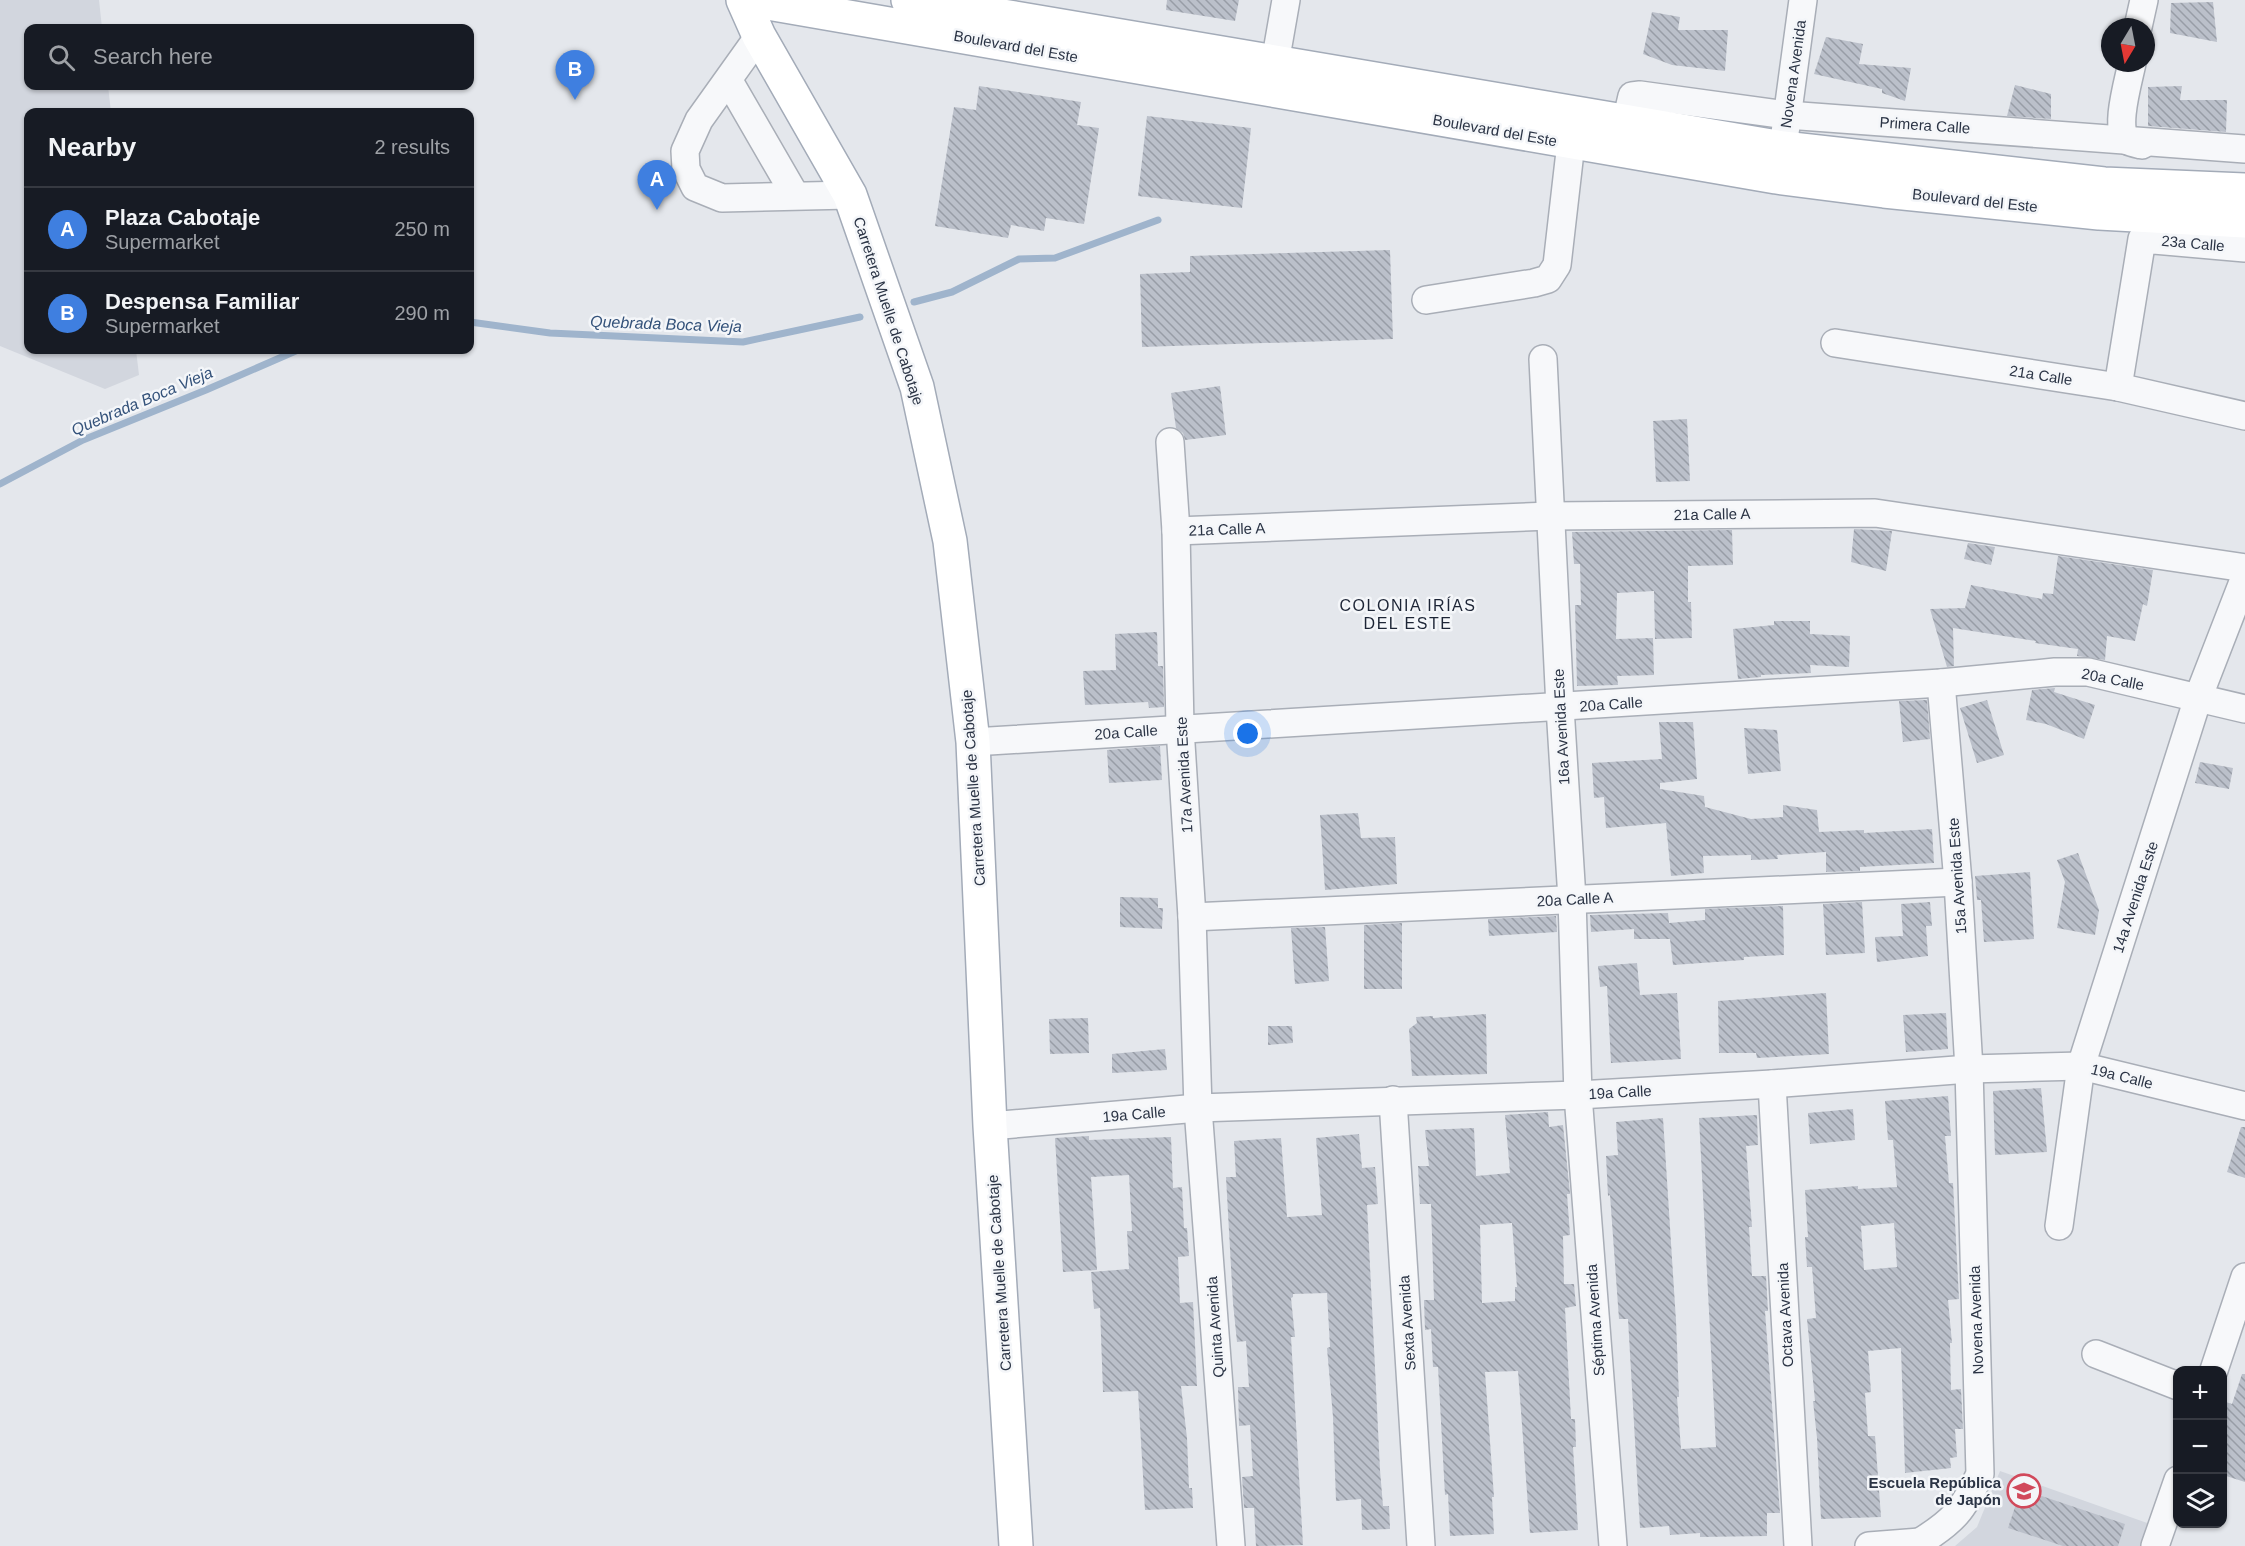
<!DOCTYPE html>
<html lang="en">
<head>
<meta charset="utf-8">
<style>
  :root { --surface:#171b24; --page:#20242c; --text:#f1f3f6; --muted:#9ea1a6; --line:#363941; --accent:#2563eb }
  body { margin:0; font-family:Helvetica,sans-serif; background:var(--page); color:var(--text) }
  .controls { position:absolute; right:18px; bottom:18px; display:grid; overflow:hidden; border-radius:12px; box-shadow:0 2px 4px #0004 }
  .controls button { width:54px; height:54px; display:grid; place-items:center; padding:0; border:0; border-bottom:2px solid var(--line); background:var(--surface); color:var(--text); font:30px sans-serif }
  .compass { position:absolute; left:2101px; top:18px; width:54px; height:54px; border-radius:50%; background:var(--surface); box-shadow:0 2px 4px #0004; rotate:190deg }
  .you { position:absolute; left:1248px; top:734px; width:21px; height:21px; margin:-15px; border:4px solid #fff; border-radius:50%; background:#1a73e8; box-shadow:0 0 0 9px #1a73e833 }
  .badge { display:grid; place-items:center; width:39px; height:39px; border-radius:50%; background:var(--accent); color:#fff; font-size:20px; font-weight:700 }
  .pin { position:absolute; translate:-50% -50px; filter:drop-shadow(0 2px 3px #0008) }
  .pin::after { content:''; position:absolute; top:32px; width:21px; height:18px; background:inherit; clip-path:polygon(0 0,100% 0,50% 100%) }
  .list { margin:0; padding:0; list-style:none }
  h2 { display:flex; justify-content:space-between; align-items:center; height:78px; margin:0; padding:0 24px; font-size:26px }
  h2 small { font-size:20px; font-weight:400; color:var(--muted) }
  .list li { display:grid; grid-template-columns:39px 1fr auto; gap:18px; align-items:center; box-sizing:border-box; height:84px; padding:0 24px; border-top:2px solid var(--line) }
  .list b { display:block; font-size:22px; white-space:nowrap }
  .list p { margin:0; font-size:20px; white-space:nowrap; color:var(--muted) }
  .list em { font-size:20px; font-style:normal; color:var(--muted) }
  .icon { flex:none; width:33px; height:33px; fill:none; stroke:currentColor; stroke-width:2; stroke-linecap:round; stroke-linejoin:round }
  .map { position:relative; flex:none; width:2245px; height:1546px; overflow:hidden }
  .search { position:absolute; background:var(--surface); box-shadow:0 2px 4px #0004; left:24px; top:24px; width:450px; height:66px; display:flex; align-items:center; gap:15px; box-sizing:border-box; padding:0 21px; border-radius:12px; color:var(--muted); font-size:22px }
  .panel { position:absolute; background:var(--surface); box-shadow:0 2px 4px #0004; left:24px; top:108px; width:450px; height:246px; border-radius:12px }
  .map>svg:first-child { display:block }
  .built { fill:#d2d6de }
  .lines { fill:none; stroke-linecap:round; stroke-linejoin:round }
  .stream { stroke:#9fb4cc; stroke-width:7 }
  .building { fill:url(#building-back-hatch); fill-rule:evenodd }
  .minor-casing { stroke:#a9aeb7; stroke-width:30 }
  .major-casing { stroke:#a3abb8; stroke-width:36 }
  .minor { stroke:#f7f8fa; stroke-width:27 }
  .major { stroke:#fff; stroke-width:33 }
  .labels { text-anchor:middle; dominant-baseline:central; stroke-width:5; stroke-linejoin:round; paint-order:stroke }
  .street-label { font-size:15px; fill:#2b3445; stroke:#f4f6f9 }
  .poi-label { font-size:15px; font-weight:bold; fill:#2b3445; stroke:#f4f6f9; text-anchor:end }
  .water-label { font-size:16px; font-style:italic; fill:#34527a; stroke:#f4f6f9 }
  .neighbourhood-label { font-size:16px; letter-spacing:1.5px; fill:#1d2536; stroke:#f4f6f9 }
</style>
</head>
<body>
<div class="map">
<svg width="2245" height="1546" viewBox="0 0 2245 1546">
  <defs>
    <pattern id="building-back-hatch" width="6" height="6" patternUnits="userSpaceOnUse" patternTransform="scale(1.5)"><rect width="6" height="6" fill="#bbc0ca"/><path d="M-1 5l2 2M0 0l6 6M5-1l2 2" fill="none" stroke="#989da6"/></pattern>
  </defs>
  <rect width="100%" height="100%" fill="#e4e7ec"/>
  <!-- built -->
  <g class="built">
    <polygon points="0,0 99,0 102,28 28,28 28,86 108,86 111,112 28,112 28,350 136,350 139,375 105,389 0,346"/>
    <polygon points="2000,1471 2150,1524 2142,1546 1955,1546 1977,1527"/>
  </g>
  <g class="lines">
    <!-- stream -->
    <g class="stream">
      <polyline points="914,302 952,292 1019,259 1055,258 1158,220"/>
      <polyline points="470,322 550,333 743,342 860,317"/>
      <polyline points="0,484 83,440 206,390 298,350"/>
    </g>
  </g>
  <!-- building -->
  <g class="building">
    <polygon points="1167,0 1239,0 1235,21 1166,10"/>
    <polygon points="2213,2 2217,42 2170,33 2171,3"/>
    <polygon points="1652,12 1680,17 1678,30 1728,30 1725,71 1672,65 1643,54"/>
    <polygon points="1826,37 1863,44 1859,64 1911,68 1905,101 1882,93 1882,89 1814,74"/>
    <polygon points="2015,85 2051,94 2051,119 2007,116"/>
    <polygon points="979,86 1081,102 1077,125 1099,128 1084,224 1046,218 1044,231 1011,225 1008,238 935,226 954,107 976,110"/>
    <polygon points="2182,86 2180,100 2227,100 2226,132 2148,126 2148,87"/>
    <polygon points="1147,116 1251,128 1242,208 1138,196"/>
    <polygon points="1390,250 1393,339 1142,347 1140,274 1190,272 1190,256"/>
    <polygon points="1220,386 1226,435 1185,440 1183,433 1176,428 1171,393"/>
    <polygon points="1687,419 1690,481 1656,482 1653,421"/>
    <polygon points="1854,529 1892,531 1886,571 1851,562"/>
    <polygon points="1732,530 1733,565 1688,566 1688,602 1691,602 1692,638 1655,639 1654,591 1617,593 1616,639 1653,638 1654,675 1617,676 1618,685 1577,686 1575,605 1581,605 1580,564 1574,564 1572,532"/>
    <polygon points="1968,543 1995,547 1991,565 1964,559"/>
    <polygon points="2058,556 2153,570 2147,606 2143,604 2135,641 2107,636 2105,660 2077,656 2078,649 2035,643 2036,641 1953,628 1954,666 1947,667 1930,609 1965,608 1971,585 2042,599 2043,593 2053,594"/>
    <polygon points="1774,621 1810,621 1810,634 1850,636 1849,667 1810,665 1811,673 1761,675 1761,677 1738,679 1733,629 1774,625"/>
    <polygon points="1157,632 1158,666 1163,666 1164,707 1149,708 1148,702 1085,705 1083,671 1116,670 1115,634"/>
    <polygon points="2055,688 2054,692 2095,705 2084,739 2046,724 2026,720 2032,690"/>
    <polygon points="1927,700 1930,739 1903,742 1899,701"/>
    <polygon points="1987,700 2004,755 1977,763 1960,708"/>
    <polygon points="1659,722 1693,722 1697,779 1660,783 1660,789 1704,796 1705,807 1751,819 1783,817 1783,805 1817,810 1819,832 1864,830 1864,833 1932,829 1934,863 1860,867 1860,871 1826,872 1826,852 1777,855 1778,859 1751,860 1751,855 1703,856 1704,873 1671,876 1666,823 1606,828 1604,797 1594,798 1592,763 1662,759"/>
    <polygon points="1744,728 1777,730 1781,771 1748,774"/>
    <polygon points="1160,746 1162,780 1109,783 1107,750"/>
    <polygon points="2200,762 2233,768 2229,789 2195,783"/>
    <polygon points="1358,813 1361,838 1395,837 1397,884 1325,890 1320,815"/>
    <polygon points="2078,853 2099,910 2095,935 2057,928 2065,882 2057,860"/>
    <polygon points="2030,872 2034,939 1984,942 1981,900 1977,900 1975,876"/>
    <polygon points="1120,897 1158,898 1158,908 1163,908 1162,929 1120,927"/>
    <polygon points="1862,902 1865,953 1826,955 1823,904"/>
    <polygon points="1930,902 1932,926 1926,926 1928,956 1877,962 1875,937 1903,936 1901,904"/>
    <polygon points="1783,906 1784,955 1744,957 1744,960 1673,965 1670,939 1634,939 1634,929 1591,932 1590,915 1668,913 1669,923 1705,920 1705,909"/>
    <polygon points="1556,916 1557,932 1489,936 1488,919"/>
    <polygon points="1402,923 1402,989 1364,989 1364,925"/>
    <polygon points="1325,927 1329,981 1295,984 1291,928"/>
    <polygon points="1637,963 1640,995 1677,993 1681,1059 1611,1063 1607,986 1600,987 1598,966"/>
    <polygon points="1826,993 1829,1054 1757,1058 1756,1053 1719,1053 1718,1001"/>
    <polygon points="1946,1013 1948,1049 1906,1052 1903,1015"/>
    <polygon points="1486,1014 1487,1074 1412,1076 1409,1029 1417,1023 1416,1017 1433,1016 1433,1018"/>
    <polygon points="1088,1018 1089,1053 1050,1054 1049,1019"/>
    <polygon points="1268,1026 1292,1026 1293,1043 1268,1045"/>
    <polygon points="1165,1049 1167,1070 1112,1073 1112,1054"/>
    <polygon points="2041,1088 2047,1152 1995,1155 1993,1091"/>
    <path d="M1948,1096L1951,1136H1945L1949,1183H1953L1959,1299L1948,1300L1952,1343H1950L1951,1390L1961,1389L1963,1429H1955L1957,1457L1950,1458L1951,1468L1905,1473L1901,1348L1868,1351L1871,1392L1865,1393L1868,1436H1875L1881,1517L1821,1519L1817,1438L1813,1401H1815L1807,1319L1816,1318L1812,1267H1807L1805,1237H1808L1805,1190L1858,1186V1189L1897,1187L1893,1140H1888L1885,1101ZM1894,1223L1897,1267L1864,1270L1861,1226Z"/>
    <polygon points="1853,1109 1855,1140 1810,1144 1808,1113"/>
    <path d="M1548,1112L1549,1127L1563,1125L1570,1194H1567L1570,1235L1563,1236L1564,1284H1574L1576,1306L1565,1308L1571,1419H1575L1576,1447H1573L1578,1530L1530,1533L1518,1371L1485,1372L1494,1497H1492L1494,1534L1450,1536L1448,1494L1445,1495L1438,1367H1433L1431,1329L1425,1330L1424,1300H1434L1431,1204H1420L1418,1166H1429L1425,1130L1474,1128L1476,1176L1510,1173L1505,1115ZM1512,1223L1517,1287H1515V1301L1482,1303L1480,1225Z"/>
    <polygon points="1757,1115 1758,1145 1746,1146 1752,1227 1749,1227 1752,1276 1766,1276 1768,1311 1765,1311 1780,1513 1767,1513 1767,1536 1700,1537 1700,1533 1670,1535 1669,1526 1640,1528 1628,1319 1619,1319 1610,1195 1608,1196 1606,1156 1618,1155 1616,1122 1663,1118 1676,1321 1679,1397 1677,1397 1681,1449 1716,1447 1699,1118"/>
    <polygon points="2241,1127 2245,1127 2245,1178 2227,1172"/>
    <polygon points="1359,1134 1362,1168 1375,1167 1378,1204 1367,1205 1380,1470 1383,1506 1389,1506 1390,1529 1362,1530 1361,1499 1336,1501 1333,1417 1327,1348 1330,1347 1327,1293 1293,1294 1293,1297 1291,1298 1295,1337 1291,1337 1303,1545 1256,1546 1254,1508 1244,1508 1242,1477 1253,1476 1250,1425 1239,1426 1238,1387 1249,1387 1246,1341 1237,1342 1233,1303 1226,1177 1236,1177 1234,1141 1281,1138 1287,1217 1322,1215 1316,1138"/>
    <polygon points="1089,1136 1089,1140 1171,1137 1173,1188 1182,1187 1184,1228 1187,1228 1189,1256 1178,1257 1180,1303 1193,1302 1197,1386 1181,1386 1187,1438 1189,1488 1192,1488 1193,1508 1145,1510 1138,1391 1103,1392 1100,1308 1094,1309 1091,1272 1129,1269 1127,1231 1132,1231 1129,1175 1091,1177 1097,1270 1063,1272 1055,1138"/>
    <polygon points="2242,1374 2245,1374 2245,1482 2223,1475 2223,1401 2232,1404"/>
    <polygon points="2021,1489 2125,1524 2118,1546 2063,1546 2008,1528"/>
  </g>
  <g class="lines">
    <!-- minor casing -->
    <g class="minor-casing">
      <g id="minor">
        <polyline points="2138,27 2144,0"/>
        <polyline points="759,36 699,120 685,151 686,169 695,187 722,198 850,195"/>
        <polyline points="1275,63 1286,0"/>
        <path d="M2132,63C2129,79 2113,132 2128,141C2132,143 2138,144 2142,145"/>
        <polyline points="729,81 795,195"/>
        <polyline points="1626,122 1632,96 1640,95 1787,115 2245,149"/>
        <polyline points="1785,133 1803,0"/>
        <polyline points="1426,300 1534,283 1548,279 1557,265 1571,143"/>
        <polyline points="1835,343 2118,387 2245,416"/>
        <polyline points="1543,359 1560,707 1572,899 1578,1095 1613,1546"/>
        <polyline points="2118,387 2142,239 2245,248"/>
        <polyline points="1170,442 1176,531 1180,728 1192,917 1198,1108 1231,1546"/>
        <polyline points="1176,531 1550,516 1875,513 2245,568"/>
        <polyline points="973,742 1941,683 2055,672 2088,672 2245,709"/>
        <polyline points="1192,917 1958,882"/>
        <polyline points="1772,1084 1798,1546"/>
        <polyline points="1393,1100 1421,1546"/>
        <polyline points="990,1126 1198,1108 1578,1095 1772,1084 1969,1069 2081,1066 2245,1106"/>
        <polyline points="2059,1226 2081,1066 2198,698 2245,577"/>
        <polyline points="2096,1354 2178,1386"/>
        <polyline points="2214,1370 2245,1277"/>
        <polyline points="1869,1546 1920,1542"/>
        <path d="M1920,1546V1542C1954,1521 1963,1510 1980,1474L1969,1069L1958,882L1941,683"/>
        <polyline points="2155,1546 2178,1480"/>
      </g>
    </g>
    <!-- major casing -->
    <g class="major-casing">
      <g id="major">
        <polyline points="743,0 759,36 850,195 917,387 950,541 973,742 990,1126 1016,1546"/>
        <polyline points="750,0 1776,177 1884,191 2099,213 2245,221"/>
        <polyline points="908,0 1783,148 2104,184 2245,190"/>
      </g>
    </g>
    <!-- minor -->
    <use href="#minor" class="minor"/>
    <!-- major -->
    <use href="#major" class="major"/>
  </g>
  <!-- icons -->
  <defs>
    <g id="school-ring" transform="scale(1.725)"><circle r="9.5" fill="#f4f6f9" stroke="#d1495b" stroke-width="1.5"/><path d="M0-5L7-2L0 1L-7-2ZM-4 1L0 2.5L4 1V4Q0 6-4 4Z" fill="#d1495b"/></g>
  </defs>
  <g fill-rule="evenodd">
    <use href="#school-ring" x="2024" y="1491"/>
  </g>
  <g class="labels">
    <!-- street labels -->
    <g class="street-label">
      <text transform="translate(1016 46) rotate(10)">Boulevard del Este</text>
      <text transform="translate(1793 74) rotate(-82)">Novena Avenida</text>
      <text transform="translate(1925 125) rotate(4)">Primera Calle</text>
      <text transform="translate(1495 130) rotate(10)">Boulevard del Este</text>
      <text transform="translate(1975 200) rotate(6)">Boulevard del Este</text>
      <text transform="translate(2193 243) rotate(5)">23a Calle</text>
      <text transform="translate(889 311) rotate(72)">Carretera Muelle de Cabotaje</text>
      <text transform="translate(2041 375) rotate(9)">21a Calle</text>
      <text transform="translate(1712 514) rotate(-1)">21a Calle A</text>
      <text transform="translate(1227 529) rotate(-2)">21a Calle A</text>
      <text transform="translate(2113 679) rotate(11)">20a Calle</text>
      <text transform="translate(1611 704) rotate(-4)">20a Calle</text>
      <text transform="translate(1561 727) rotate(-93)">16a Avenida Este</text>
      <text transform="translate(1126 732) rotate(-4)">20a Calle</text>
      <text transform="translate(1184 775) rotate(-93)">17a Avenida Este</text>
      <text transform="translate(973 788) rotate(-94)">Carretera Muelle de Cabotaje</text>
      <text transform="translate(1957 876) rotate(-94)">15a Avenida Este</text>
      <text transform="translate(2135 897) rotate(-72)">14a Avenida Este</text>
      <text transform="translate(1575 899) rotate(-3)">20a Calle A</text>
      <text transform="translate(2122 1076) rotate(14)">19a Calle</text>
      <text transform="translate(1620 1092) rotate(-3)">19a Calle</text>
      <text transform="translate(1134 1114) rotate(-5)">19a Calle</text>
      <text transform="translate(999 1273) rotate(-94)">Carretera Muelle de Cabotaje</text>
      <text transform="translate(1785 1315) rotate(-93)">Octava Avenida</text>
      <text transform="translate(1595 1320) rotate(-94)">Séptima Avenida</text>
      <text transform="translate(1976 1320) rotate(-92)">Novena Avenida</text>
      <text transform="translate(1407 1323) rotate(-94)">Sexta Avenida</text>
      <text transform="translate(1215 1327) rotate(-94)">Quinta Avenida</text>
    </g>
    <!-- poi labels -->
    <g class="poi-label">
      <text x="2001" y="1482">Escuela República<tspan x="2001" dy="17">de Japón</tspan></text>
    </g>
    <!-- water labels -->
    <g class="water-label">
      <text transform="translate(666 324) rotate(2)">Quebrada Boca Vieja</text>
      <text transform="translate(142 401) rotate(-23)">Quebrada Boca Vieja</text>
    </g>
    <!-- neighbourhood labels -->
    <g class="neighbourhood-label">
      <text x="1408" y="605">COLONIA IRÍAS<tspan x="1408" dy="18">DEL ESTE</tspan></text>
    </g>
  </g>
</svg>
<div class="controls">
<button>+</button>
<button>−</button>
<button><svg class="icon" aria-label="layers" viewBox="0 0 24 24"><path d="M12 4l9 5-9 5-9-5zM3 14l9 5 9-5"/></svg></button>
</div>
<svg class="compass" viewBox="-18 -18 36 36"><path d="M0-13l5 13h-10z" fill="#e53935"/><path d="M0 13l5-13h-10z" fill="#9ea1a6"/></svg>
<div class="you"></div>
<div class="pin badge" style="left:657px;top:210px;background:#3f7fe0">A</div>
<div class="pin badge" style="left:575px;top:100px;background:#3f7fe0">B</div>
<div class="search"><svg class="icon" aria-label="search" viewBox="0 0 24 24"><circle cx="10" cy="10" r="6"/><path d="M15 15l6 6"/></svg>Search here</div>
<section class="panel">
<h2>Nearby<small>2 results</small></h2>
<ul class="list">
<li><span class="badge" style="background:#3f7fe0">A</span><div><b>Plaza Cabotaje</b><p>Supermarket</p></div><em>250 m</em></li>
<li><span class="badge" style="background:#3f7fe0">B</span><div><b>Despensa Familiar</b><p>Supermarket</p></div><em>290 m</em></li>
</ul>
</section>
</div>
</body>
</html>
